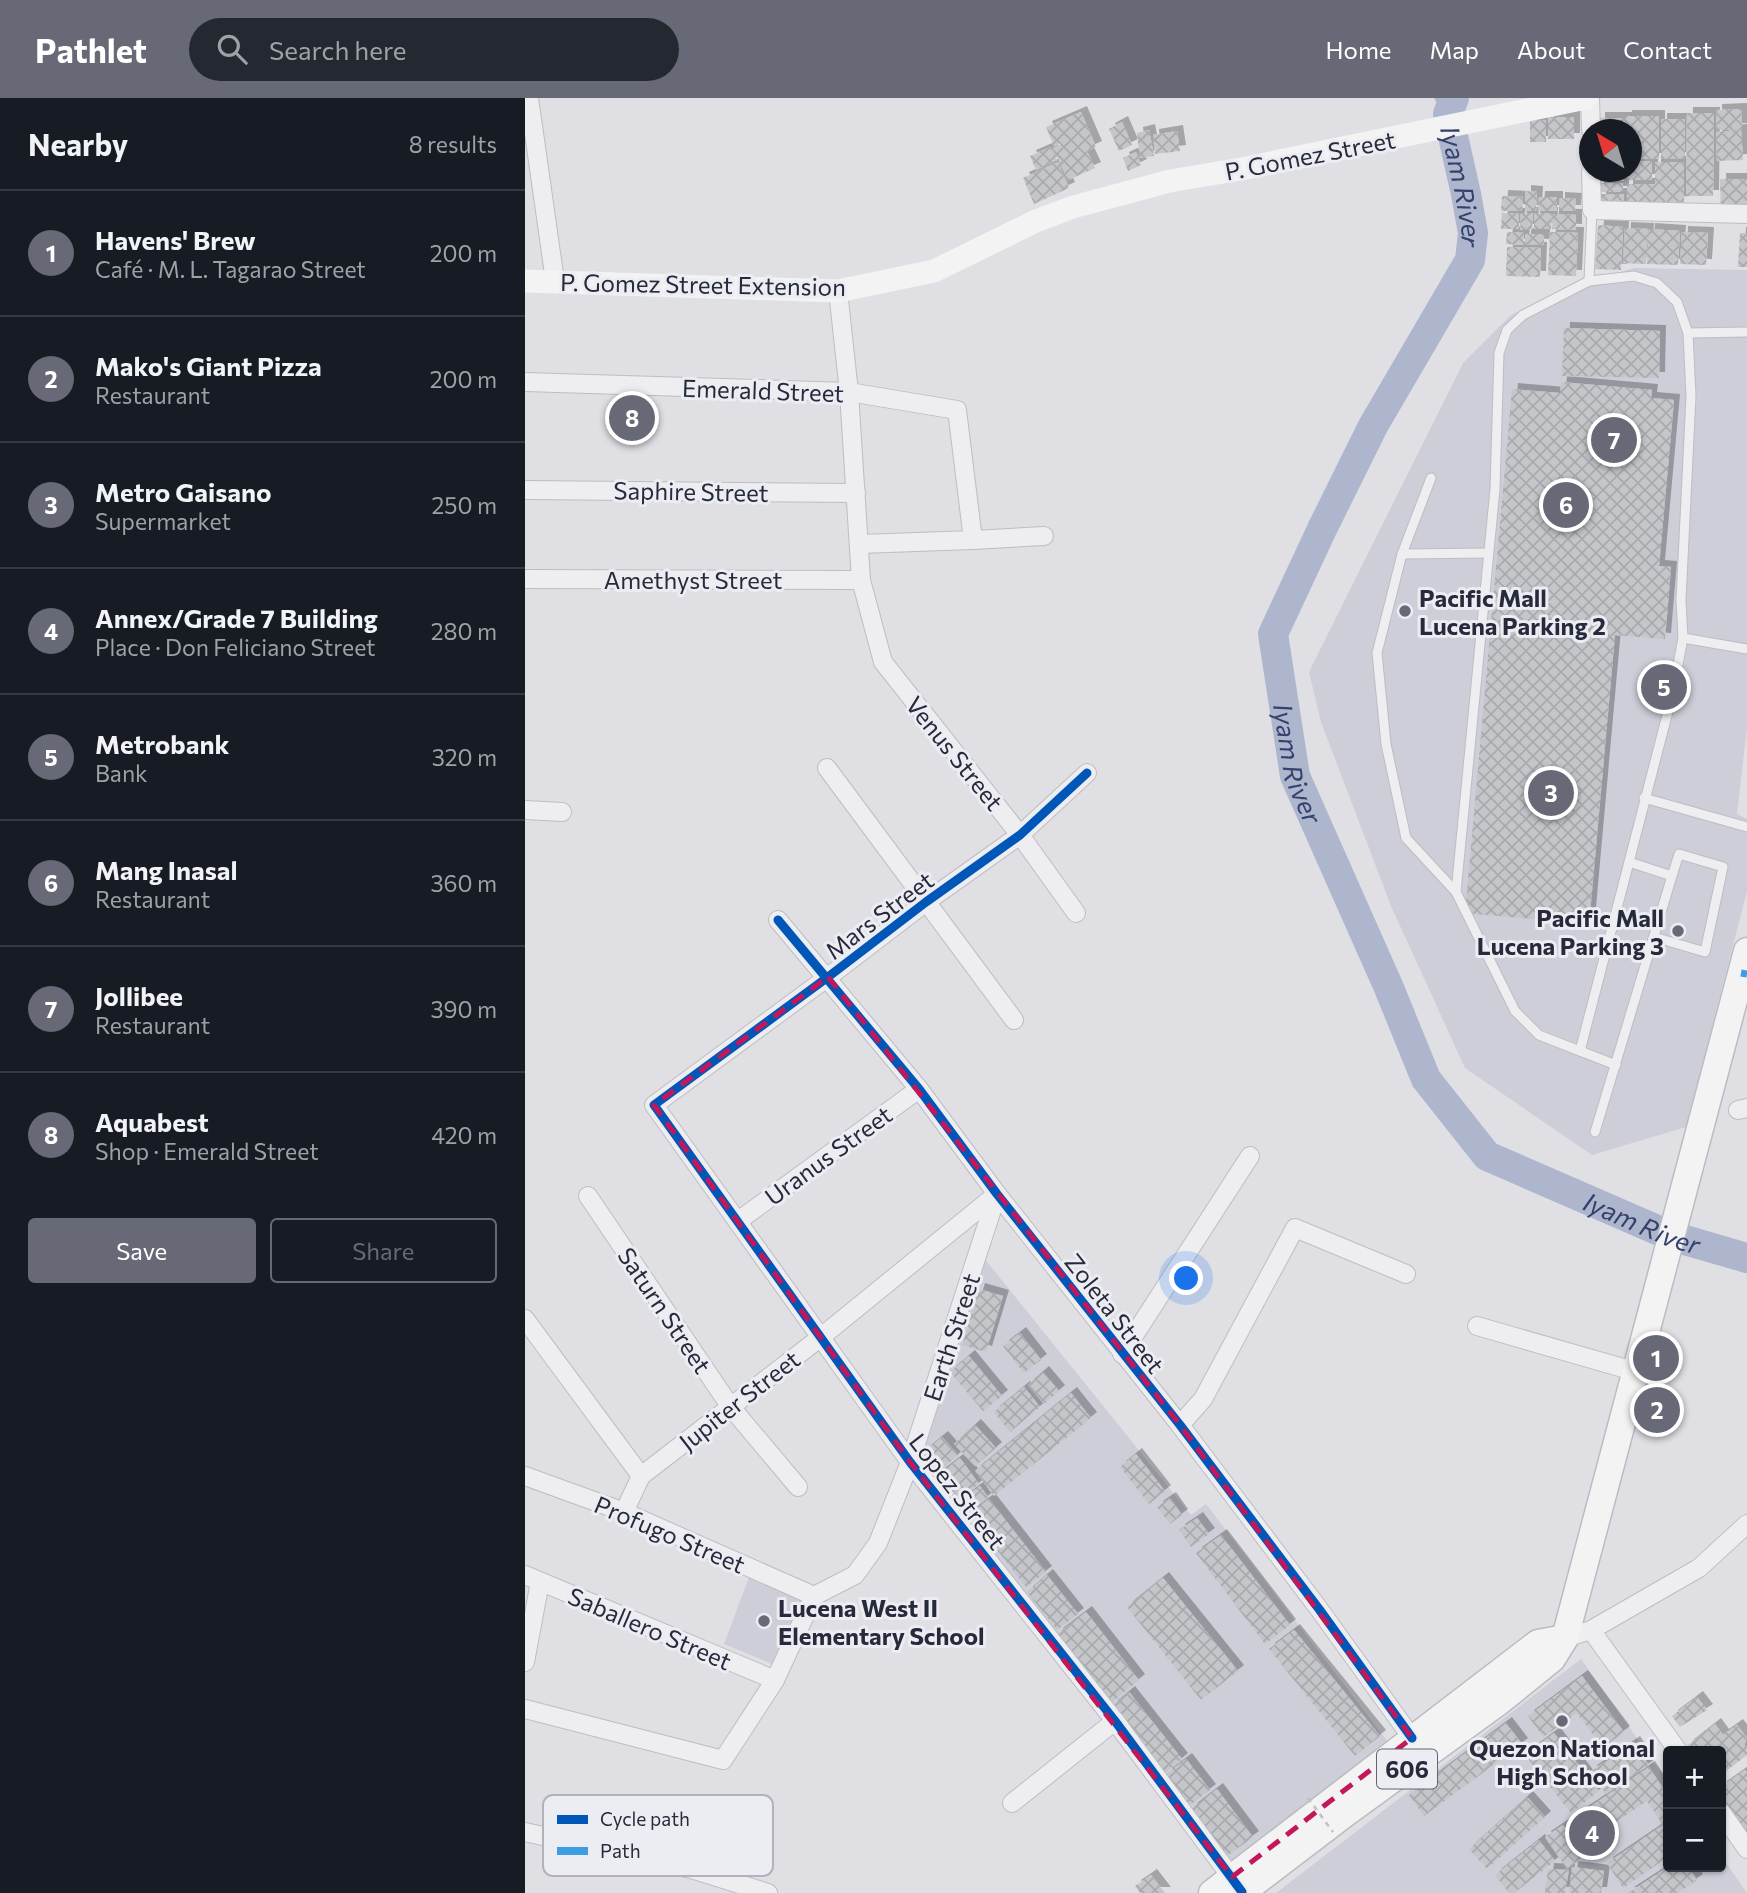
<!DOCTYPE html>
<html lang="en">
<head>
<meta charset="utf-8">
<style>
  :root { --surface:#171b24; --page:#242831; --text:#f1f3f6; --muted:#9ea1a6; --line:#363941; --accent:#676976 }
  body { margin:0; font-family:Commissioner,sans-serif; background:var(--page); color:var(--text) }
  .controls { position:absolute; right:21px; bottom:21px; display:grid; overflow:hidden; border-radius:7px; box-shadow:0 2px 5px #0004 }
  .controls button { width:63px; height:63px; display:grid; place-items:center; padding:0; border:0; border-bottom:2px solid var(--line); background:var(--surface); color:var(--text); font:35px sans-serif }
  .compass { position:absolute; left:1054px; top:21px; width:63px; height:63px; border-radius:50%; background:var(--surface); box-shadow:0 2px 5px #0004; rotate:322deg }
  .you { position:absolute; left:662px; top:1181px; width:24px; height:24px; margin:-18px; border:5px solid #fff; border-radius:50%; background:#1a73e8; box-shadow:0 0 0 10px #1a73e833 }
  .badge { display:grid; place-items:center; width:46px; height:46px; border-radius:50%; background:var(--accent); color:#fff; font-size:23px; font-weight:700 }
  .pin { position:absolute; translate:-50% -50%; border:4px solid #fff; box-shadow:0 2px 7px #0006 }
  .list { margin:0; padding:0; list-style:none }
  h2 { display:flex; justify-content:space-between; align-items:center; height:91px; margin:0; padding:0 28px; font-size:30px }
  h2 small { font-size:23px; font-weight:400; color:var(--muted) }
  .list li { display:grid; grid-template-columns:46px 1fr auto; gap:21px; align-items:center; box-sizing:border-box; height:126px; padding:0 28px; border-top:2px solid var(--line) }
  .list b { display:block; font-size:26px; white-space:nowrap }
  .list p { margin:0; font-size:23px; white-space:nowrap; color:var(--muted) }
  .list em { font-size:23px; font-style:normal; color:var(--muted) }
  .actions { display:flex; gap:14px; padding:21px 28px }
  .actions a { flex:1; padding:16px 0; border:2px solid var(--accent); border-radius:7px; text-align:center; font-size:24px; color:var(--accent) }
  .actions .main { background:var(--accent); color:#fff }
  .icon { flex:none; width:38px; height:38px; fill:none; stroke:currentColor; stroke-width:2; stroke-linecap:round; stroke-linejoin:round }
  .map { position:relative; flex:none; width:1222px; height:1795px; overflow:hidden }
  header { display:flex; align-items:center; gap:42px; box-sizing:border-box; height:98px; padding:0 35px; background:var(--accent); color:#fff }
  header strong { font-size:33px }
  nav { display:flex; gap:38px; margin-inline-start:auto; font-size:24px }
  .search { width:490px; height:63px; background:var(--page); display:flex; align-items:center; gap:18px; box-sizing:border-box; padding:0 24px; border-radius:38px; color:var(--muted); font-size:26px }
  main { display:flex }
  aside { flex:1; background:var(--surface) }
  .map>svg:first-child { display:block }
  .built { fill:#cdced7 }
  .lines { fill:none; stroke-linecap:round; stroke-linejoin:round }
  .stream { stroke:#aeb6ce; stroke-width:5 }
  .river { stroke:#aeb6ce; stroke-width:30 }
  .building { fill:url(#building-cross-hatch); filter:url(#shadow) }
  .lane-casing { stroke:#bdbdc2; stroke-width:11 }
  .street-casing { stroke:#bdbdc2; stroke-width:20 }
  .primary-casing { stroke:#bbbcc1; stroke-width:29 }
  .lane { stroke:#eeeef0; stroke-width:9 }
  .street { stroke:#eeeef0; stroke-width:18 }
  .secondary { stroke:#f3f3f4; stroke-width:23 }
  .primary { stroke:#f3f3f4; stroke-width:26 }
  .path-bridge { stroke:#c0c0c5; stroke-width:2.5; stroke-dasharray:5 5; stroke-linecap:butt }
  .quiet { stroke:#3d9ce2; stroke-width:7; stroke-dasharray:14 7; stroke-linecap:butt }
  .cycleway-casing { stroke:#ecedf3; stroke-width:13 }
  .cycleway { stroke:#0057b8; stroke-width:9 }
  .marked { fill:none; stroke:#c2185b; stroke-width:5; stroke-dasharray:14 9; stroke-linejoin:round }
  .poi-dot { fill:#676976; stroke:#ecedf3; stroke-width:2.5 }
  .labels { text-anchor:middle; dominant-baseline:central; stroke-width:6; stroke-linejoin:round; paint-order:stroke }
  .shield { fill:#ecedf3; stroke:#626472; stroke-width:2 }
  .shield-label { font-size:23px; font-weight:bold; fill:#272a3b }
  .street-label { font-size:24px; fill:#272a3b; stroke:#ecedf3 }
  .poi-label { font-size:24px; font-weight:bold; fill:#272a3b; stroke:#ecedf3; text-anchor:start }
  .water-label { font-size:26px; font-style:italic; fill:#34416c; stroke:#ecedf3 }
  .key { fill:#ecedf3; stroke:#b1b2bc; stroke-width:2 }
  .key-label { font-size:19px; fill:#272a3b }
</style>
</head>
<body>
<header>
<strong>Pathlet</strong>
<div class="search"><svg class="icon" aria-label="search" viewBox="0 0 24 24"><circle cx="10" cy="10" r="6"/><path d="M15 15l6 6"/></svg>Search here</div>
<nav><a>Home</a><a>Map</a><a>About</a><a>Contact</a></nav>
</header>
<main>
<aside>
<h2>Nearby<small>8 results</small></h2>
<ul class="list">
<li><span class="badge">1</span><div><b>Havens' Brew</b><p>Café · M. L. Tagarao Street</p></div><em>200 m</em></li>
<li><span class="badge">2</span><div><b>Mako's Giant Pizza</b><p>Restaurant</p></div><em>200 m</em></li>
<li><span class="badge">3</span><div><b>Metro Gaisano</b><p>Supermarket</p></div><em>250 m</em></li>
<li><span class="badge">4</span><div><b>Annex/Grade 7 Building</b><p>Place · Don Feliciano Street</p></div><em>280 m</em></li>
<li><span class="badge">5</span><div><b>Metrobank</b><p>Bank</p></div><em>320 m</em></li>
<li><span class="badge">6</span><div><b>Mang Inasal</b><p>Restaurant</p></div><em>360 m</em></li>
<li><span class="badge">7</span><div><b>Jollibee</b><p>Restaurant</p></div><em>390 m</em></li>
<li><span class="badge">8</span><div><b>Aquabest</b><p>Shop · Emerald Street</p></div><em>420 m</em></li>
</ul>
<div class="actions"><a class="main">Save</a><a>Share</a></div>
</aside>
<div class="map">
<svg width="1222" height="1795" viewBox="0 0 1222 1795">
  <defs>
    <pattern id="building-cross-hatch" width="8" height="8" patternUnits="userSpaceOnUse" patternTransform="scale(1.75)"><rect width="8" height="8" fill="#c5c6ca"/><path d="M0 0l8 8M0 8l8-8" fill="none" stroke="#a9aaae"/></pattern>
    <filter id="shadow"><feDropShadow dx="6" dy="-6" stdDeviation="0" flood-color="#0004"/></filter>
  </defs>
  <rect width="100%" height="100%" fill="#dfdfe4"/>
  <!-- built -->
  <g class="built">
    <polygon points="1109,170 1222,172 1222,629 1212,716 1222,721 1222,793 1161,1029 1067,1057 940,970 866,808 796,624 784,574 938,265 986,217 1044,189"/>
    <polygon points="459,1160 666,1417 681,1406 863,1644 705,1765 523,1527 394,1353"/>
    <polygon points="224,1479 279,1500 252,1568 199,1546"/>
    <polygon points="1056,1561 1143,1684 1143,1769 1196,1769 1196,1758 1222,1795 751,1795"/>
  </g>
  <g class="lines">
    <!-- stream -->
    <polyline class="stream" points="912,0 923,16"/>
    <!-- river -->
    <path class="river" id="s1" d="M929,0L923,16L941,96L948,135L945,162L848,328L797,431L748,536L770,678L864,890L901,981L962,1058L1146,1138L1222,1160"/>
  </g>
  <!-- building -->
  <g class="building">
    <polygon points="1216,11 1217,31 1192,32 1191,12"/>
    <polygon points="556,14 571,49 562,53 570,70 543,82 528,50 547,41 529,48 521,29"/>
    <polygon points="1162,15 1189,15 1188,98 1161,98"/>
    <polygon points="1101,18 1134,18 1134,61 1106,61 1106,32 1074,32 1074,20 1101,20"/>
    <rect x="1023" y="19" width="26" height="22"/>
    <polygon points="1136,21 1160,21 1160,60 1136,61"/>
    <rect x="1005" y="22" width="16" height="22"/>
    <polygon points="597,24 607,47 594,53 584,31"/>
    <polygon points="624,32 629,58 615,60 612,35"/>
    <polygon points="1216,32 1218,62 1192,63 1191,34"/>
    <polygon points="652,33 655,53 630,56 628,37"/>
    <polygon points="526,49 532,62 511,72 505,58"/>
    <polygon points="611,54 616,67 603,73 598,60"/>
    <polygon points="1106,63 1127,63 1127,82 1102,82 1102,74 1106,74"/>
    <polygon points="533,64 544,90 509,106 498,80"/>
    <polygon points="1130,64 1159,64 1159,104 1102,107 1102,86 1130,86"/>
    <rect x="1073" y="74" width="26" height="9"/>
    <polygon points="1195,81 1222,81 1222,113 1196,113"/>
    <rect x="1073" y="85" width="25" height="9"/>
    <polygon points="1000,93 1012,94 1011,113 1000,113"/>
    <polygon points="1075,96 1099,96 1099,110 1075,111"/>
    <polygon points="977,98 998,99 997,112 976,113"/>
    <polygon points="1014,99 1032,99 1032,113 1013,113"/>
    <polygon points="1034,100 1051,101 1050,113 1034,113"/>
    <polygon points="977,115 994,116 994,131 976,131"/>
    <polygon points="996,115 1008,115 1007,132 995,132"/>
    <polygon points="1009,115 1027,115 1026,131 1009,131"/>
    <polygon points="1028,116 1051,117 1051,132 1027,131"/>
    <polygon points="1073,127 1098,129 1096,172 1070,171"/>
    <polygon points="1100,130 1123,131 1121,166 1098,165"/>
    <polygon points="1124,131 1155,133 1153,167 1122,166"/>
    <polygon points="982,134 999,135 998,147 981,146"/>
    <polygon points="1025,134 1053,135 1051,178 1023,177"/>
    <polygon points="1157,134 1183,135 1181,167 1155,166"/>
    <polygon points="1215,135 1222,135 1222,169 1213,169"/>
    <polygon points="1000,136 1019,136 1019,147 1000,146"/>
    <polygon points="982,149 1016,150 1015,179 981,178"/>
    <polygon points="1039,230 1135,233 1134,280 1037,278"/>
    <polygon points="1036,284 1127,292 1126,300 1149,302 1134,468 1146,469 1140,541 1090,537 1064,826 940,815 987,291 1035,295"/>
    <polygon points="454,1191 478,1198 461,1254 437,1247"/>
    <polygon points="495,1235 516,1262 499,1275 478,1248"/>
    <polygon points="444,1258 477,1298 458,1313 425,1274"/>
    <polygon points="518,1274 534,1293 519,1306 503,1287"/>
    <polygon points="499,1289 515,1309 485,1334 469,1314"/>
    <polygon points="546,1295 566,1320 469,1398 450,1373"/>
    <polygon points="450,1327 471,1350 450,1368 429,1346"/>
    <polygon points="417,1339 433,1357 416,1372 400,1353"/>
    <polygon points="611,1356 640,1393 624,1406 595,1369"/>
    <polygon points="435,1360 454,1386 434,1401 414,1376"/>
    <polygon points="455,1388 463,1399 443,1414 435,1403"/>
    <polygon points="645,1400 657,1417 645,1426 632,1409"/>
    <polygon points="464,1401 521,1474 501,1489 444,1416"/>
    <polygon points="672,1420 684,1436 666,1449 654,1432"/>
    <polygon points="696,1437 765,1527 740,1546 671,1455"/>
    <polygon points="522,1477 553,1516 532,1532 502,1494"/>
    <polygon points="638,1480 713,1573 676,1602 602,1509"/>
    <polygon points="561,1514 614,1582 586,1605 532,1536"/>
    <polygon points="769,1532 855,1638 830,1658 744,1551"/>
    <polygon points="1057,1578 1099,1634 1078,1650 1052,1615 1018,1639 1003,1618"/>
    <polygon points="604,1594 657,1661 640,1675 587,1608"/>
    <polygon points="1172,1599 1182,1612 1155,1629 1147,1618"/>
    <polygon points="981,1625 997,1646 899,1718 884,1697"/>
    <polygon points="1190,1626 1198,1637 1212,1627 1222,1640 1219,1647 1222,1650 1222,1657 1196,1677 1196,1653 1166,1653 1162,1648"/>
    <polygon points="1029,1635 1074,1693 1046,1715 1000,1657"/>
    <polygon points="1109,1644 1124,1667 1081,1696 1066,1673"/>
    <polygon points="661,1661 685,1692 665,1707 641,1676"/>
    <polygon points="1124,1669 1143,1698 1143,1759 1098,1790 1082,1765 1138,1727 1122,1703 1063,1743 1048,1720"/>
    <polygon points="1220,1672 1222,1675 1222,1736 1212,1720 1209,1722 1196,1702 1196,1689"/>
    <polygon points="692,1691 728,1739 702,1758 666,1711"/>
    <polygon points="1002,1699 1020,1719 962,1771 944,1751"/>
    <polygon points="1038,1727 1059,1759 1042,1771 1020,1739"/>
    <polygon points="1014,1742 1030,1763 989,1795 984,1795 970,1777"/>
    <polygon points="1047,1769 1079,1773 1076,1795 1044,1795"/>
    <polygon points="1143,1769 1163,1769 1172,1782 1153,1795 1103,1795"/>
    <polygon points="1023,1771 1044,1772 1040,1795 1020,1795"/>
    <polygon points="626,1777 640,1795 615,1795 610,1788"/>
  </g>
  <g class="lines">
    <!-- lane casing -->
    <g class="lane-casing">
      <g id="lane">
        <polygon points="1109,178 1132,185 1152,204 1163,235 1166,298 1156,502 1158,540 1147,598 1055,953 1014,937 990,913 931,794 970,391 974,255 982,232 998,217 1064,183"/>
        <polyline points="1064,183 1067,112"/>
        <polyline points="1163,235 1222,234"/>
        <polyline points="906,380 877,456 852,555 861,646 881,740 931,794"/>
        <polyline points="877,456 963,455"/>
        <polyline points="1158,540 1222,551"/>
        <polyline points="1119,700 1222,729"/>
        <polyline points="1129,839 1180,854 1198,769 1154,756 1147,778"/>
        <polyline points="1055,953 1091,967"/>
        <polyline points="1070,1034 1147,778 1104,764"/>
      </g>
    </g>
    <!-- street casing -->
    <g class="street-casing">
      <g id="street">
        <polyline points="4,0 30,183"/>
        <polyline points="1065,0 1066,32"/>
        <polyline points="1066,74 1067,112 1222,116"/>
        <polyline points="313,193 324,294 336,482 358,564 495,737 551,815"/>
        <polyline points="0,284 324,294 432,312 448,442 335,446"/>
        <polyline points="0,392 331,395"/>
        <polyline points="448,442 519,438"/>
        <polyline points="0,481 336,482"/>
        <polyline points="302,670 489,922"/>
        <polyline points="562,675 495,737 401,804 303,879 129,1007 385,1364 590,1623 713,1788"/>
        <polyline points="0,712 37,714"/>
        <polyline points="253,822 394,991 472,1096 655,1327 794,1511 887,1640"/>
        <polyline points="1213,1012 1222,1010"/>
        <polyline points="63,1098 205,1308 273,1389"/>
        <polyline points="213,1123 394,991"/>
        <polyline points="0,1221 116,1378"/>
        <polyline points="952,1228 1112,1274"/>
        <polyline points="597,1256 725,1058"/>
        <polyline points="655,1327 678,1301 770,1130 881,1176"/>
        <polyline points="0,1378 99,1414 289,1498"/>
        <polyline points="99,1414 116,1378 296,1239 472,1096"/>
        <polyline points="0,1477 250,1582"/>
        <polyline points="1066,1532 1153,1653"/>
        <polyline points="1040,1540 1066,1532 1174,1470 1222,1426"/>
        <polyline points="0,1564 15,1484"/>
        <polyline points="0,1611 198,1662 250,1582 289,1498 330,1477 353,1445 385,1364 472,1096"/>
        <polyline points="487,1705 590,1623"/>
        <polyline points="1196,1714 1222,1751"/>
        <polyline points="0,1734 166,1771 243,1795"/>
      </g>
    </g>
    <!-- primary casing -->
    <g class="primary-casing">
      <g id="primary">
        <polyline points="687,1795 1013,1545 1040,1540"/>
        <polyline points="716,1795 821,1715 975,1603 1027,1561 1040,1540 1222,853"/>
      </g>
    </g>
    <!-- lane -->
    <use href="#lane" class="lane"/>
    <!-- street -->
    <use href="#street" class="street"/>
    <!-- secondary -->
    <polyline class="secondary" points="0,183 313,193 409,173 511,123 548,109 645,83 716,71 1061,0"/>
    <!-- primary -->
    <use href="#primary" class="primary"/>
    <!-- path-bridge -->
    <polyline class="path-bridge" points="783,1700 808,1734"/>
    <!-- quiet -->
    <polyline class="quiet" points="1216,875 1222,876"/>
    <!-- cycleway casing -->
    <g class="cycleway-casing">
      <g id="cycleway">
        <polyline points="562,675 495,737 401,804 303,879 129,1007 385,1364 590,1623 717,1794"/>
        <polyline points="253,822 394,991 472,1096 655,1327 794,1511 887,1640"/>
      </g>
    </g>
    <!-- cycleway -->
    <use href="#cycleway" class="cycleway"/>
  </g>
  <!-- marked area -->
  <path class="marked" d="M303,879L655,1327L887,1640L707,1779L385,1364L129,1007Z"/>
  <!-- markers -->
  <g class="poi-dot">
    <circle cx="880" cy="513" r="7"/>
    <circle cx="1153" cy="833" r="7"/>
    <circle cx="239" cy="1523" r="7"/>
    <circle cx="1037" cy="1623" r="7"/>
  </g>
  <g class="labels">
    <!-- shield labels -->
    <rect class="shield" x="852" y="1651.5" width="60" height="39" rx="5"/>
    <g class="shield-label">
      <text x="882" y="1671">606</text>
    </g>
    <!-- street labels -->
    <g class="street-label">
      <text transform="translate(785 57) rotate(-11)">P. Gomez Street</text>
      <text transform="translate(178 186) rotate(1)">P. Gomez Street Extension</text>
      <text transform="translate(238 292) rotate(2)">Emerald Street</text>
      <text transform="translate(166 393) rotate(1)">Saphire Street</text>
      <text x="168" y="481">Amethyst Street</text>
      <text transform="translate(430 655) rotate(51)">Venus Street</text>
      <text transform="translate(354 817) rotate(-37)">Mars Street</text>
      <text transform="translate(303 1057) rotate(-36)">Uranus Street</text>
      <text transform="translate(140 1212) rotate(56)">Saturn Street</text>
      <text transform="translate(590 1215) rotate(52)">Zoleta Street</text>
      <text transform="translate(426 1239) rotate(-72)">Earth Street</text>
      <text transform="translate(214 1302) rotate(-38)">Jupiter Street</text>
      <text transform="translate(433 1393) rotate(52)">Lopez Street</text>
      <text transform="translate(145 1436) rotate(23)">Profugo Street</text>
      <text transform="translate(125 1530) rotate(23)">Saballero Street</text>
    </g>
    <!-- poi labels -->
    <g class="poi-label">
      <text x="894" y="499">Pacific Mall<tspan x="894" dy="28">Lucena Parking 2</tspan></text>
      <text x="1139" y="819" text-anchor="end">Pacific Mall<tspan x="1139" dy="28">Lucena Parking 3</tspan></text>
      <text x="253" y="1509">Lucena West II<tspan x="253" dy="28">Elementary School</tspan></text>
      <text x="1037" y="1649" text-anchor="middle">Quezon National<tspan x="1037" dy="28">High School</tspan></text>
    </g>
    <!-- water labels -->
    <g class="water-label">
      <text stroke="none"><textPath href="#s1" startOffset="91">Iyam River</textPath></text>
      <text stroke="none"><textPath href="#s1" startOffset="721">Iyam River</textPath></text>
      <text stroke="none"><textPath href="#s1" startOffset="1330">Iyam River</textPath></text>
    </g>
  </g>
  <!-- legend -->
  <rect x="18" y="1697" width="230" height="81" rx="10" class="key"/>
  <rect x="32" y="1717" width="31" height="9" fill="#0057b8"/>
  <rect x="32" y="1749" width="31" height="8" fill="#3d9ce2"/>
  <g class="key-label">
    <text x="75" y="1728">Cycle path</text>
    <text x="75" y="1760">Path</text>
  </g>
</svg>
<div class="controls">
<button>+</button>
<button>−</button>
</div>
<svg class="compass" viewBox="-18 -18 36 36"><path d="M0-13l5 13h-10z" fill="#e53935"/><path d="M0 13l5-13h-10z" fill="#9ea1a6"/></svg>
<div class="you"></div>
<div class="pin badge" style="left:1131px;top:1260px">1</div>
<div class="pin badge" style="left:1132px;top:1312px">2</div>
<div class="pin badge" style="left:1026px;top:695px">3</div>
<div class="pin badge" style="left:1067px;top:1735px">4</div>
<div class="pin badge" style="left:1139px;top:589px">5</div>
<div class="pin badge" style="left:1041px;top:407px">6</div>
<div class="pin badge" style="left:1089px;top:342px">7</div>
<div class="pin badge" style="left:107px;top:320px">8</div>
</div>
</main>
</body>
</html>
